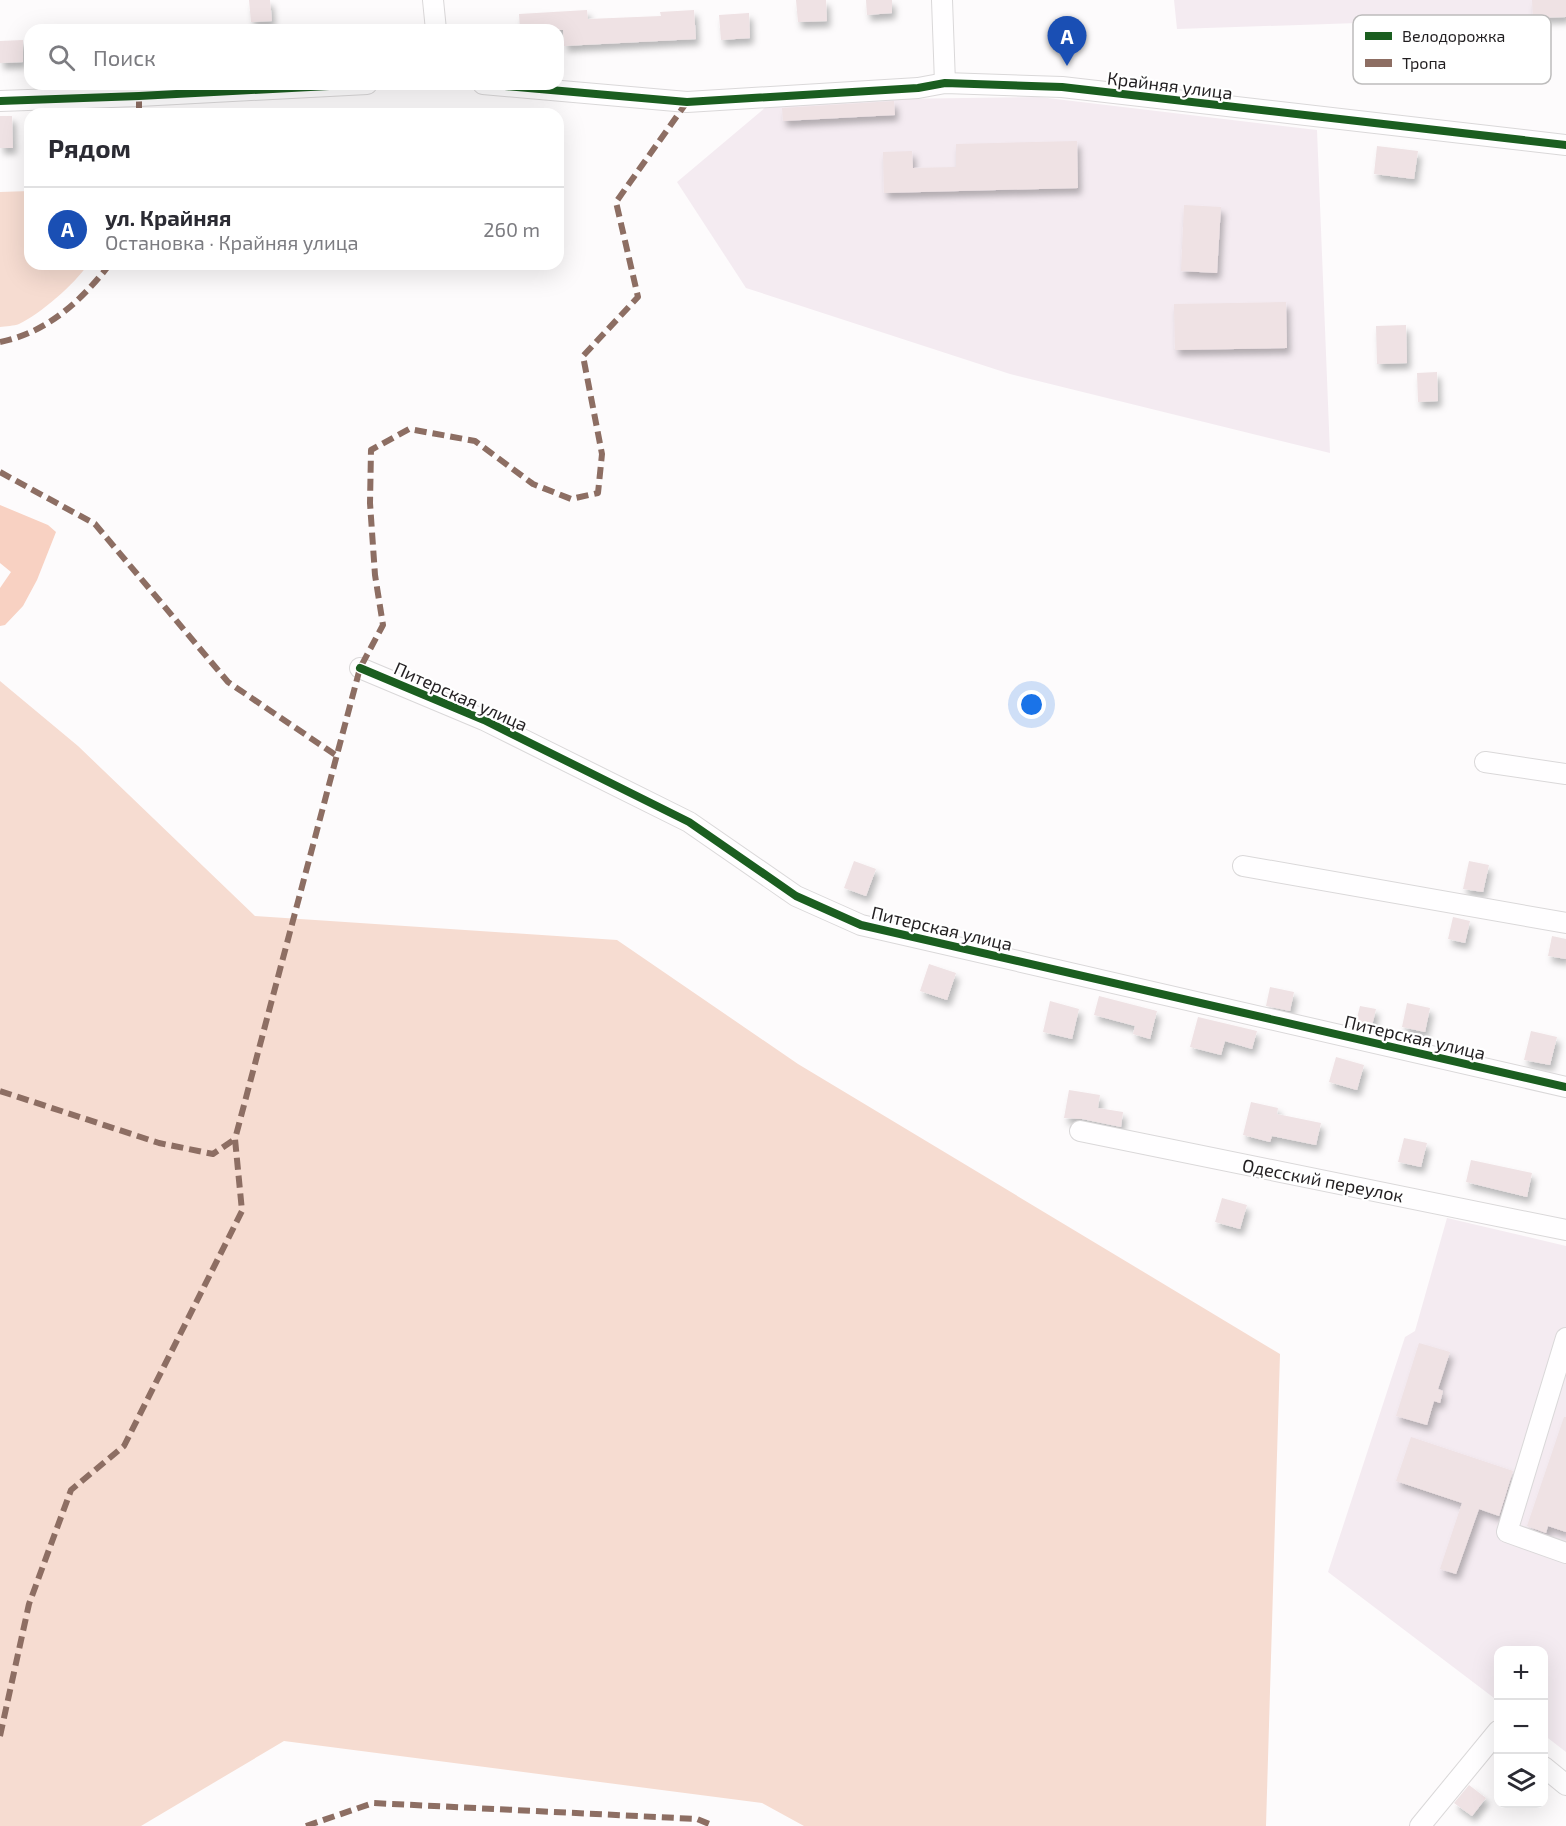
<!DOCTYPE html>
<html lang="ru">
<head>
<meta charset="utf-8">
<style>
  :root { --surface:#fff; --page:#f7f7f7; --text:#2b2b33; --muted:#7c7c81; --line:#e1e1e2; --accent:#111827 }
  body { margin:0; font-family:"Exo 2",sans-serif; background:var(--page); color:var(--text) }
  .controls { position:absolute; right:18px; bottom:18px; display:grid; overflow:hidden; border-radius:12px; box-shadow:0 6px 24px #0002 }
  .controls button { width:54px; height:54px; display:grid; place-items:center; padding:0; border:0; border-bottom:2px solid var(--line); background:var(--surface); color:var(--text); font:30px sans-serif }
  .you { position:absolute; left:1032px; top:705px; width:21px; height:21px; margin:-15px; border:4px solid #fff; border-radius:50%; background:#1a73e8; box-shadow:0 0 0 9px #1a73e833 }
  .badge { display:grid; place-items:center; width:39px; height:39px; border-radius:50%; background:var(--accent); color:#fff; font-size:20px; font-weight:700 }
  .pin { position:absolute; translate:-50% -50px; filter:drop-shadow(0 2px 3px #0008) }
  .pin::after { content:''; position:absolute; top:32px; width:21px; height:18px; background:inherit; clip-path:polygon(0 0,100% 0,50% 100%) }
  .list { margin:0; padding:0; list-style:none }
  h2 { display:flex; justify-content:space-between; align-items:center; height:78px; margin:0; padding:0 24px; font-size:26px }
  h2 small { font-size:20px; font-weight:400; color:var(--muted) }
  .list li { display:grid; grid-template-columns:39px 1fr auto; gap:18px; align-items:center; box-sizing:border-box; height:84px; padding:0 24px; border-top:2px solid var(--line) }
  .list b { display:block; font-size:22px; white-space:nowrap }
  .list p { margin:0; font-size:20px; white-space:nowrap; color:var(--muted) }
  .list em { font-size:20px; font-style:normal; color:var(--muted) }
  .icon { flex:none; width:33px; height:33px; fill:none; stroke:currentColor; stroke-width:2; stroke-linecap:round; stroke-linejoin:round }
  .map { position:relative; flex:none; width:1566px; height:1826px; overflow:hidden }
  .search { position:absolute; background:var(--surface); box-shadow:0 6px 24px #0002; left:24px; top:24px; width:540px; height:66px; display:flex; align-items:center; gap:15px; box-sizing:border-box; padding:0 21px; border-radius:18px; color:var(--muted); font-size:22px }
  .panel { position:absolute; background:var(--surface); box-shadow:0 6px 24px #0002; left:24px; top:108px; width:540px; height:162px; border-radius:18px }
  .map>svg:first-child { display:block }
  .built { fill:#f4ebf1 }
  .green { fill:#f6dcd1 }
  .forest { fill:#f8d1c2 }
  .building { fill:#efe2e4; filter:url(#shadow) }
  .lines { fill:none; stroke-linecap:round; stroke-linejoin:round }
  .minor-casing { stroke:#dad8d9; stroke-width:22 }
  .minor { stroke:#fffeff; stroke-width:20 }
  .quiet { stroke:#8d6e63; stroke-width:6; stroke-dasharray:12 6; stroke-linecap:butt }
  .cycleway-casing { stroke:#fff; stroke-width:11 }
  .cycleway { stroke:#1b5e20; stroke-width:8 }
  .labels { text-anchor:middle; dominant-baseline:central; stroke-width:4.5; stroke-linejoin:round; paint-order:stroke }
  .street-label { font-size:18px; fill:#221f21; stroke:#fff }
  .key { fill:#fff; stroke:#bdbcbc; stroke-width:1.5 }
  .key-label { font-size:16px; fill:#221f21 }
</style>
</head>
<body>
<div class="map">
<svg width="1566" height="1826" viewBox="0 0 1566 1826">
  <defs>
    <filter id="shadow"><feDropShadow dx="3.5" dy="6" stdDeviation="3" flood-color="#0004"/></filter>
  </defs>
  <rect width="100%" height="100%" fill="#fdfbfc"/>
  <!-- built -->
  <g class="built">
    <polygon points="1174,0 1566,0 1566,16 1177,29"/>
    <polygon points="1039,97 1317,130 1330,453 1010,374 746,288 677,182 766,107 894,99"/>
    <polygon points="1447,1218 1566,1246 1566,1752 1544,1735 1544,1650 1498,1650 1498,1701 1328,1572 1405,1337 1415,1331"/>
  </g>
  <!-- green -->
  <g class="green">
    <path d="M30,191V264H88C76,283 39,315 19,324C14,326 6,326 0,327V192Z"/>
    <polygon points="0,681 78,746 255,916 617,940 798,1064 1280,1354 1266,1826 804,1826 762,1803 284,1741 141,1826 0,1826"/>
  </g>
  <!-- forest -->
  <polygon class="forest" points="0,505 48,525 56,532 37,580 23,606 5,625 0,626 0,588 11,572 0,563"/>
  <!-- building -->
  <g class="building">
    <polygon points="249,0 270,0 272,21 251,22"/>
    <polygon points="796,0 826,0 827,21 798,22"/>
    <polygon points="866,0 892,0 892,13 867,15"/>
    <polygon points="1532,0 1566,0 1566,17 1533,18"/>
    <polygon points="587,10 588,19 661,16 660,12 694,10 696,39 564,46 563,30 520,30 519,14"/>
    <polygon points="749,13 750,38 721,40 719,15"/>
    <polygon points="23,40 23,62 0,63 0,41"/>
    <polygon points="894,101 895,115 783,121 782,108"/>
    <polygon points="0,116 12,116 13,148 0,148"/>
    <polygon points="1077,141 1078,188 884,193 883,152 912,151 913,168 956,167 956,144"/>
    <polygon points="1377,146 1418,151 1414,179 1374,174"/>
    <polygon points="1184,205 1221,207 1217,273 1181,271"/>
    <polygon points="1286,302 1287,348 1175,350 1174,304"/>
    <polygon points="1406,325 1407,363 1377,364 1376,326"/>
    <polygon points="1437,372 1438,401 1418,402 1417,373"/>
    <polygon points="854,861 876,869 866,896 844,888"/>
    <polygon points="1469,861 1489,865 1483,892 1463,889"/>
    <polygon points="1453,917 1470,921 1465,943 1448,939"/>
    <polygon points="1552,936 1566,939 1566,959 1548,956"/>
    <polygon points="929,964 956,973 947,1000 920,991"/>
    <polygon points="1270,987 1294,992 1290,1011 1266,1006"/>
    <polygon points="1099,996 1157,1011 1150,1039 1133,1034 1135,1026 1094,1015"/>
    <polygon points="1050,1001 1079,1009 1072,1039 1043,1032"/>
    <polygon points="1407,1003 1430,1008 1425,1032 1402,1027"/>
    <polygon points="1360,1006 1376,1009 1371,1030 1355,1026"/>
    <polygon points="1198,1017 1257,1031 1252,1049 1225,1041 1221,1055 1190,1047"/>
    <polygon points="1531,1031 1557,1037 1550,1065 1524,1060"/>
    <polygon points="1336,1057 1364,1065 1357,1090 1329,1082"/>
    <polygon points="1069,1090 1100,1095 1098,1108 1123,1112 1121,1127 1082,1119 1064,1118"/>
    <polygon points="1251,1102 1278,1108 1277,1114 1321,1123 1316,1145 1272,1136 1270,1142 1243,1135"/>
    <polygon points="1404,1138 1427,1143 1421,1167 1398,1162"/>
    <polygon points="1471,1160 1532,1173 1527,1197 1466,1182"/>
    <polygon points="1222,1198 1247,1205 1240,1229 1215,1222"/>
    <polygon points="1419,1343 1450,1352 1438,1389 1443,1391 1440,1403 1434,1401 1427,1425 1396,1416"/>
    <polygon points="1564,1417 1566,1417 1566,1532 1548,1526 1546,1533 1527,1526"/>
    <polygon points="1411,1437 1513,1471 1499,1516 1479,1509 1456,1574 1440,1569 1462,1503 1396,1481"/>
    <polygon points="1469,1785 1486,1798 1472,1816 1454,1803"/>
  </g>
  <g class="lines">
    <!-- minor casing -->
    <g class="minor-casing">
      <g id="minor">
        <polyline points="433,0 436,30"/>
        <polyline points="942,0 945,83"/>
        <polyline points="483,84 687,102 918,88 945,83 1062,87 1566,145"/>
        <polyline points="0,101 139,96 367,84"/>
        <polyline points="360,668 484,720 689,822 796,896 861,925 1566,1087"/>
        <polyline points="1485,762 1566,774"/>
        <polyline points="1243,866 1566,923"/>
        <polyline points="1080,1131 1566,1230"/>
        <polyline points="1566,1338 1507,1532 1566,1553"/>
        <polyline points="1544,1767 1566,1785"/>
        <polyline points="1420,1826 1498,1731"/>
      </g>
    </g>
    <!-- minor -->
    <use href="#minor" class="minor"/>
    <!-- quiet -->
    <g class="quiet">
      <polyline points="139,96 139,114"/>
      <path d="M0,342C47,333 82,300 110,264"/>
      <polyline points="0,472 95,524 228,682 337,756"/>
      <polyline points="0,1091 159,1143 213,1154 235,1139"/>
      <polyline points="0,1736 29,1604 71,1490 124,1446 242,1211 235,1139 360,668 383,625 375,575 370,503 371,450 409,429 475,441 533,484 571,499 598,493 602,454 583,356 638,297 616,202 687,102"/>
      <polyline points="306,1826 373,1803 697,1819 714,1826"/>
    </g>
    <!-- cycleway casing -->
    <g class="cycleway-casing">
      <g id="cycleway">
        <polyline points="483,84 687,102 918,88 945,83 1062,87 1566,145"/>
        <polyline points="0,101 139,96 367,84"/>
        <polyline points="360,668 484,720 689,822 796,896 861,925 1566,1087"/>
      </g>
    </g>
    <!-- cycleway -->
    <use href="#cycleway" class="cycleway"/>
  </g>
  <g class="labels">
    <!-- street labels -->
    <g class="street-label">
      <text transform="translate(1170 85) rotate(7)">Крайняя улица</text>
      <text transform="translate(461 696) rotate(24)">Питерская улица</text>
      <text transform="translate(942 928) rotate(13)">Питерская улица</text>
      <text transform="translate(1415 1037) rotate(13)">Питерская улица</text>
      <text transform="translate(1323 1180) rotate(11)">Одесский переулок</text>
    </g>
  </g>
  <!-- legend -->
  <rect x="1353" y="15" width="198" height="69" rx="9" class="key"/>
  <rect x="1365" y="32" width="27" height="8" fill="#1b5e20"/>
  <rect x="1365" y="59" width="27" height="8" fill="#8d6e63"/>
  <g class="key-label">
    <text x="1402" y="42">Велодорожка</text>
    <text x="1402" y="69">Тропа</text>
  </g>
</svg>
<div class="controls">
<button>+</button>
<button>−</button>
<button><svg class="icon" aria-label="layers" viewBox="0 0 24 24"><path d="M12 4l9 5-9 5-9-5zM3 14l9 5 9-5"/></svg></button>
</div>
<div class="you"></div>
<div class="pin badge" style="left:1067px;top:66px;background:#1a4fb4">A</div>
<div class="search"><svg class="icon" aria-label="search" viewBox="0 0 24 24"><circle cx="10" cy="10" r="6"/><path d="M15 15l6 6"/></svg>Поиск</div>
<section class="panel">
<h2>Рядом<small></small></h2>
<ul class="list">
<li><span class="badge" style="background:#1a4fb4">A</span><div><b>ул. Крайняя</b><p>Остановка · Крайняя улица</p></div><em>260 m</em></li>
</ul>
</section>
</div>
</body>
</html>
